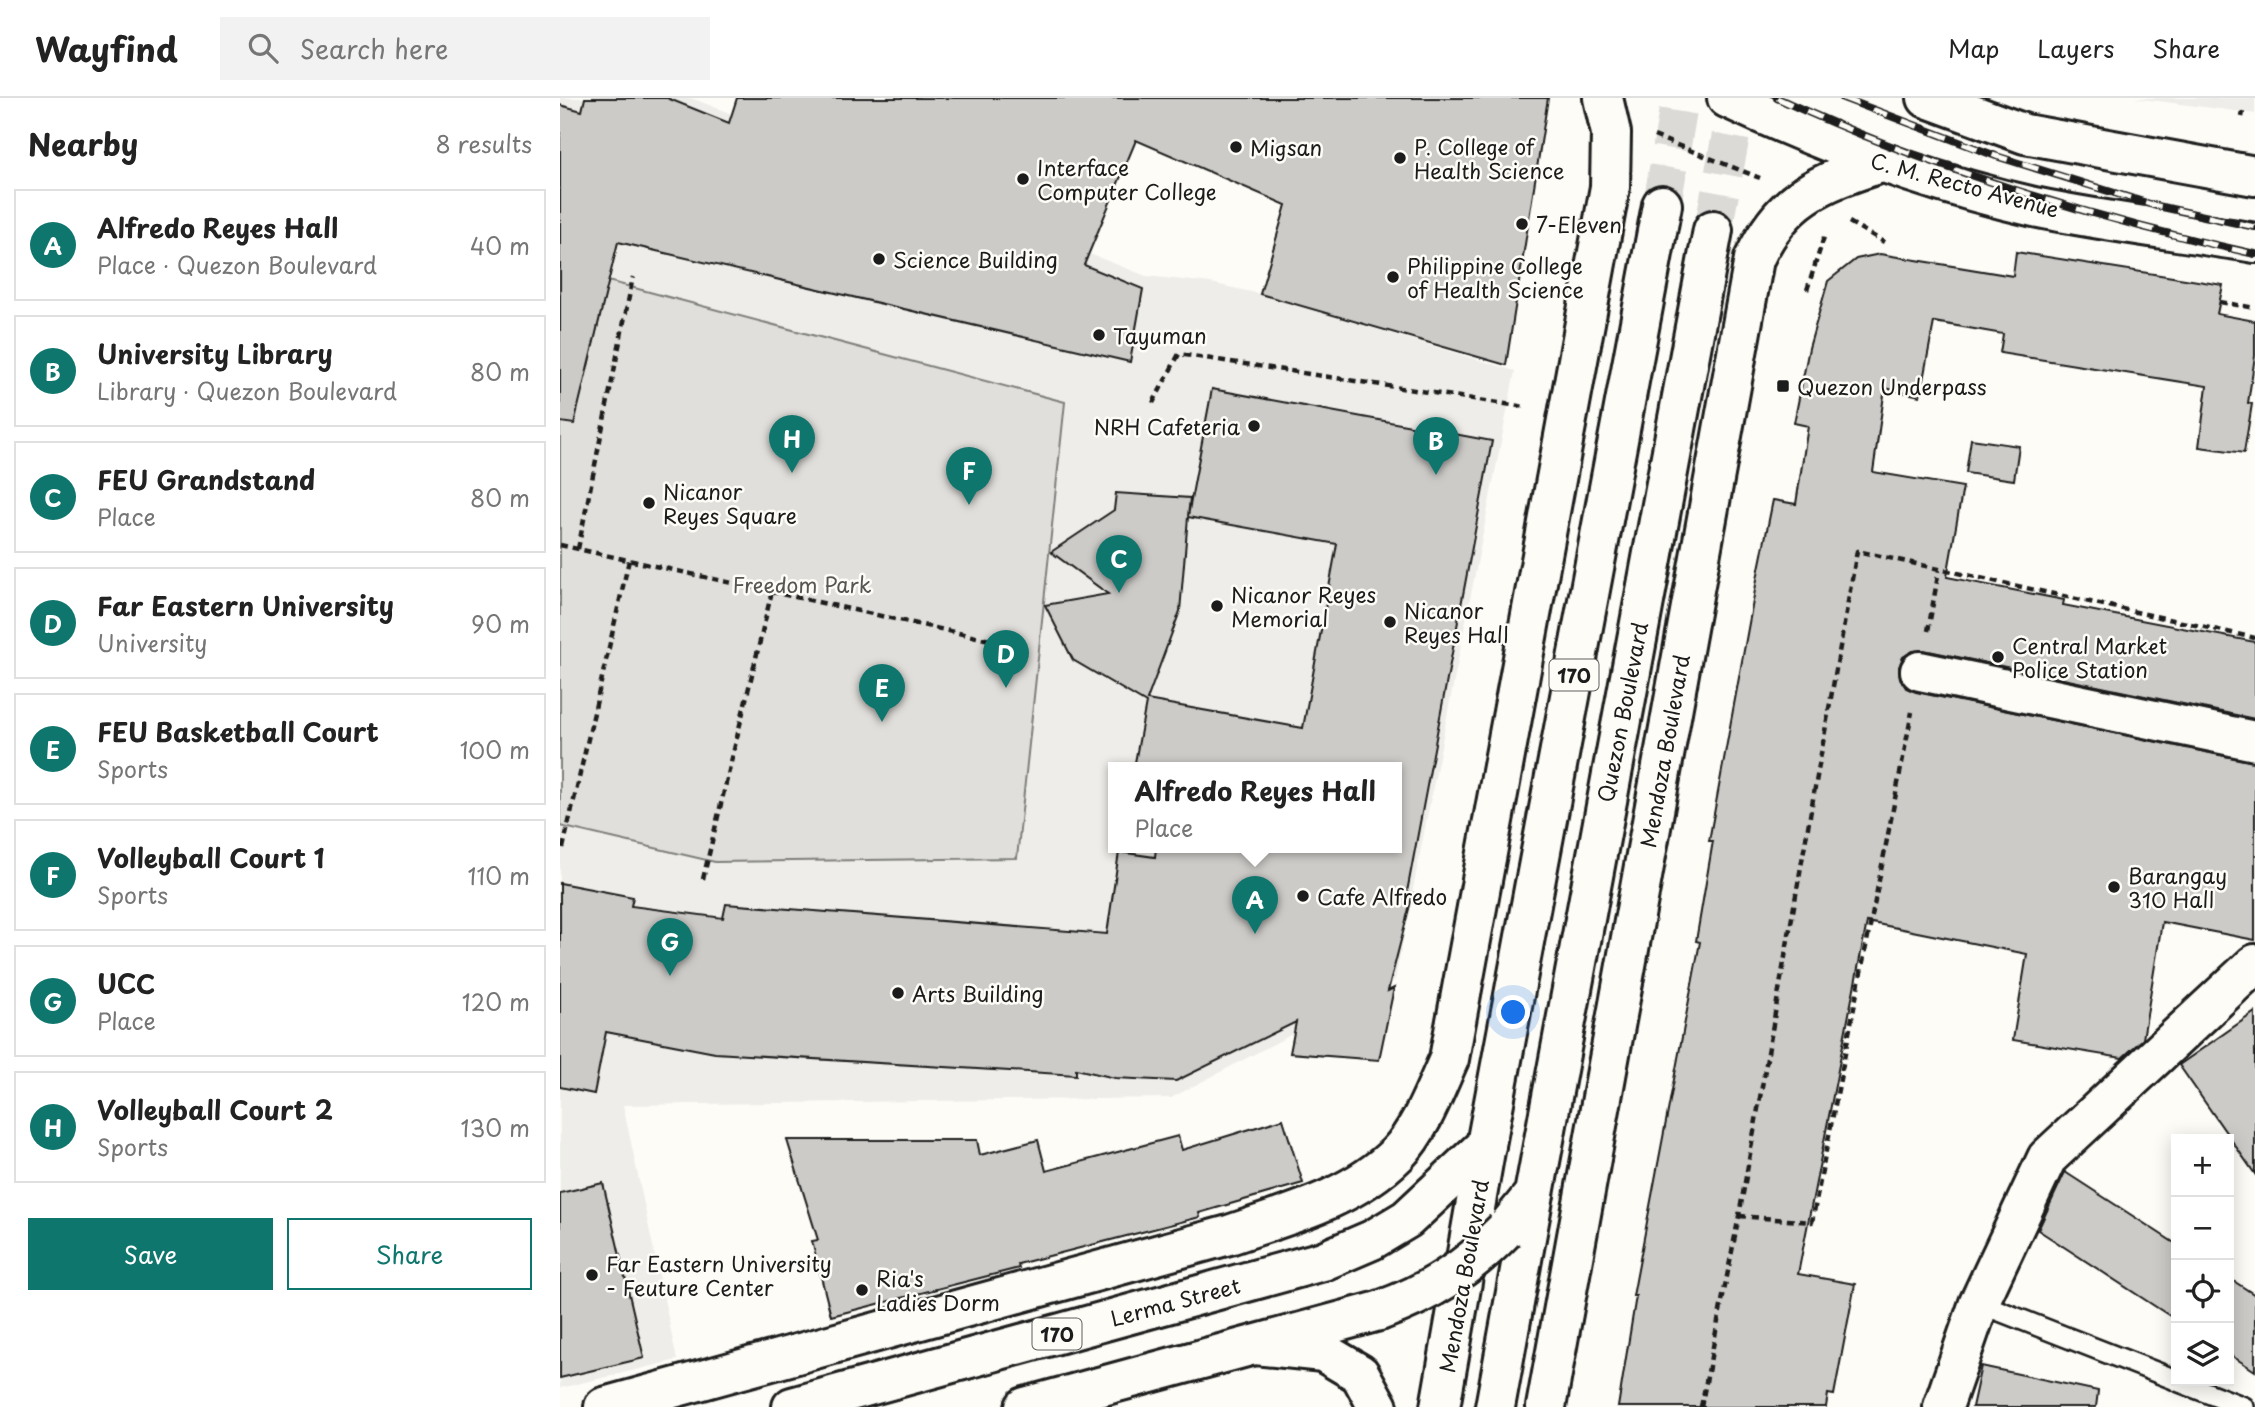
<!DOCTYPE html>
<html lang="en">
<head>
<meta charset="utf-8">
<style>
  :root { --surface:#fff; --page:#f2f2f2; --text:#222; --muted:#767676; --line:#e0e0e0; --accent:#0f766e }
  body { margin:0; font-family:"Playpen Sans",sans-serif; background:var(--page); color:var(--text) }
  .controls { position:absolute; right:21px; bottom:21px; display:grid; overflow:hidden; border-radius:0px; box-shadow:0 4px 18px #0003 }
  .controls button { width:63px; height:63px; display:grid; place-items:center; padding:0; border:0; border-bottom:2px solid var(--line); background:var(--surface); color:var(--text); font:35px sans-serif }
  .you { position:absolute; left:954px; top:915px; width:24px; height:24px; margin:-18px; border:5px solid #fff; border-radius:50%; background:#1a73e8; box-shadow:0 0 0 10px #1a73e833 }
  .badge { display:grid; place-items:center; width:46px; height:46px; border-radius:50%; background:var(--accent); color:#fff; font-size:23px; font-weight:700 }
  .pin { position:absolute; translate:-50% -58px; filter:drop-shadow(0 2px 4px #0008) }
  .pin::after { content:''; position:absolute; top:37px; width:24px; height:21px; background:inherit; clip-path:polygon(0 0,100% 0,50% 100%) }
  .popup { position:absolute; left:548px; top:664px; width:294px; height:91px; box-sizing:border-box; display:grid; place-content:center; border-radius:0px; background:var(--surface); filter:drop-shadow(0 2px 5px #0005); font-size:23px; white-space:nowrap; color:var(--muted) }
  .popup b { font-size:26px; color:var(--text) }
  .popup::after { content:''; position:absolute; left:50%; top:100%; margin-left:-14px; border:14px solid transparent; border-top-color:var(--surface) }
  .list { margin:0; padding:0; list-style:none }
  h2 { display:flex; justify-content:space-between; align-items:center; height:91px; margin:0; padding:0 28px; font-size:30px }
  h2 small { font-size:23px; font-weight:400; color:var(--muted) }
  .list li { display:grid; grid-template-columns:46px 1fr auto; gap:21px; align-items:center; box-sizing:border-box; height:112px; margin:0 14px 14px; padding:0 14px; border:2px solid var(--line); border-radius:0px }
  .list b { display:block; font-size:26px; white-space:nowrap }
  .list p { margin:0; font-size:23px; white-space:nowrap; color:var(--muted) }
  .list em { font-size:23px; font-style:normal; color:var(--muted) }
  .actions { display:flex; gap:14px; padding:21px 28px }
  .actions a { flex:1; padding:16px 0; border:2px solid var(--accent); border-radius:0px; text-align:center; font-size:24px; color:var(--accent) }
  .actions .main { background:var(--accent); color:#fff }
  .icon { flex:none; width:38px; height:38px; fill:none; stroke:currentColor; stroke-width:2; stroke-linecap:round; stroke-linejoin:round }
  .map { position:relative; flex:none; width:1695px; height:1309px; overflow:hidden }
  header { display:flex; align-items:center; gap:42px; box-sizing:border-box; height:98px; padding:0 35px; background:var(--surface); border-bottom:2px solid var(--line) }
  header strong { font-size:33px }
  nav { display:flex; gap:38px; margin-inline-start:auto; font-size:24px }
  .search { width:490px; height:63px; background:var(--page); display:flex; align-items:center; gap:18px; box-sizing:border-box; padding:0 24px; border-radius:0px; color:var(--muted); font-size:26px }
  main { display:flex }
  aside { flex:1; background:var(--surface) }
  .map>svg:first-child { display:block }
  .built { fill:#eeede9; fill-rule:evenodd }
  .green { fill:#e0dfdb; stroke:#7e7e7c; stroke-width:2 }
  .building { fill:#cccbc8; stroke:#1c1c1c; stroke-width:2; fill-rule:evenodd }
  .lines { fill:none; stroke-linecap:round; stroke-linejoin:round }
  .primary-tunnel { stroke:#dbdad6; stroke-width:38; stroke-dasharray:38 19; stroke-linecap:butt }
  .lane-casing { stroke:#1c1c1c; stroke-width:24 }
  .street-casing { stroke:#1c1c1c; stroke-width:44 }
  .secondary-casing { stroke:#1c1c1c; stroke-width:44 }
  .primary-casing { stroke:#1c1c1c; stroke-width:44 }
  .path { stroke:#1c1c1c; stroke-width:4.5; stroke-dasharray:7 5; stroke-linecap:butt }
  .lane { stroke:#fdfcf7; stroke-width:19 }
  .street { stroke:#fdfcf7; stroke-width:38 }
  .secondary { stroke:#fdfcf7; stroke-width:38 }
  .primary { stroke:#fdfcf7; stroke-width:38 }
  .rail-casing { stroke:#1c1c1c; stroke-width:8 }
  .rail { stroke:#fdfcf7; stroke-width:5; stroke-dasharray:16; stroke-linecap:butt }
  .primary-bridge-casing { stroke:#1c1c1c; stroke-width:44; stroke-linecap:butt }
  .primary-bridge { stroke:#fdfcf7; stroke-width:38 }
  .poi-dot { fill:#1c1c1c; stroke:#fdfcf7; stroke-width:2.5 }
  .labels { text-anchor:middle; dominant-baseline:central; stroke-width:5; stroke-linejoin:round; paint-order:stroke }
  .shield { fill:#fdfcf7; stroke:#605f5e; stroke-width:2 }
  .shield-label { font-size:19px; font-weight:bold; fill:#1c1c1c }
  .poi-label { font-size:21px; fill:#1c1c1c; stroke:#fdfcf7; text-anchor:start }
  .street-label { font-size:21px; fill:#1c1c1c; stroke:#fdfcf7 }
  .park-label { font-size:21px; fill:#575655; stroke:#fdfcf7 }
</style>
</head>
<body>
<header>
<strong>Wayfind</strong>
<div class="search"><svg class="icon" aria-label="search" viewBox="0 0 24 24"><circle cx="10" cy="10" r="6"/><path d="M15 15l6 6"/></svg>Search here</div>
<nav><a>Map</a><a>Layers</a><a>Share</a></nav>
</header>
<main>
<aside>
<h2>Nearby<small>8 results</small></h2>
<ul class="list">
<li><span class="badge">A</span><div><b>Alfredo Reyes Hall</b><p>Place · Quezon Boulevard</p></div><em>40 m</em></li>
<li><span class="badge">B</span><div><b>University Library</b><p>Library · Quezon Boulevard</p></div><em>80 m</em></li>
<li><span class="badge">C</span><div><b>FEU Grandstand</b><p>Place</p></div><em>80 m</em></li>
<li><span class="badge">D</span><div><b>Far Eastern University</b><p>University</p></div><em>90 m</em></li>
<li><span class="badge">E</span><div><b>FEU Basketball Court</b><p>Sports</p></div><em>100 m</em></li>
<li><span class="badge">F</span><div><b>Volleyball Court 1</b><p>Sports</p></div><em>110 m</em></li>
<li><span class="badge">G</span><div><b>UCC</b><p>Place</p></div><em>120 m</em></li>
<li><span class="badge">H</span><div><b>Volleyball Court 2</b><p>Sports</p></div><em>130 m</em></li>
</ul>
<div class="actions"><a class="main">Save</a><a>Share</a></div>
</aside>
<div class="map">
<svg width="1695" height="1309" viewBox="0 0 1695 1309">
  <rect width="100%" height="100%" fill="#fdfcf7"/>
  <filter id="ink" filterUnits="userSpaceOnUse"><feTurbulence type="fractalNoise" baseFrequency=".0143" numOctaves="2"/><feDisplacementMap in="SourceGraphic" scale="14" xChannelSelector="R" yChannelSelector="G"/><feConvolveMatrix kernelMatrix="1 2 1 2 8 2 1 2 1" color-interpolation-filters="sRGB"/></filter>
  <g filter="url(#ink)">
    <!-- built -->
    <g class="built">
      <path d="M0,0H131L586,178L651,185L700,196L955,273L835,882L611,1000L63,1007L117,1262L0,1290ZM553,670H837V750H553Z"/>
      <polygon points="1574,0 1695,0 1695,16 1683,14"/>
    </g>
    <!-- green -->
    <polygon class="green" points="48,183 505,304 457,760 155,764 0,728 0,270 26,276"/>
    <!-- building -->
    <g class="building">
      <polygon points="25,0 107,0 169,25 177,0 988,0 946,267 700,196 726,107 576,42 524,167 583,191 570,264 58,144 14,326 0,324 0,7 22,13"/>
      <polygon points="1456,154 1663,187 1657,216 1695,223 1695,258 1688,305 1692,306 1684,355 1639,349 1647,288 1440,255 1443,236 1374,224 1360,298 1325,290 1313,374 1403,389 1387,479 1504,502 1503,507 1695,544 1695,621 1364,552 1353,553 1343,559 1339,569 1340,580 1346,590 1356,594 1695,664 1695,842 1602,824 1583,941 1562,960 1453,942 1467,856 1307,824 1238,1176 1295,1186 1274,1297 1268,1296 1266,1309 1058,1309 1076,1198 1073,1198 1140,844 1136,843 1153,743 1149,743 1198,476 1213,402 1236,406 1248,328 1234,325 1249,250 1268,183 1296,161 1320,156 1453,178"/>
      <path d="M652,291L932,343L847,794L853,795L828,893L834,890L819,962L730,955L736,924L616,983L555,980L516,971V977L155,955L46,934L34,996L0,989V785L73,799L71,808L163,820L166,806L547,836L559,754L595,759L596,750H837V670H574L586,605L513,562L485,507L548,496L491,454L554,412L556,395L630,400L628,418ZM628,419L777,446L743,630L587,602L620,513Z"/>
      <polygon points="1411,341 1459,348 1454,382 1406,375"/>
      <polygon points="1695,914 1695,1076 1619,967"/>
      <polygon points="723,1021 743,1085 639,1115 640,1119 458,1166 459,1170 271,1218 252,1143 258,1142 227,1042 417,1042 420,1057 478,1042 486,1073 618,1038 622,1052"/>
      <polygon points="1505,1074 1616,1146 1616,1222 1478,1132"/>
      <polygon points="43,1085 84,1260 0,1280 0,1095"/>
      <polygon points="1669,1180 1695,1197 1695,1273 1669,1256"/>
      <polygon points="1421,1268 1538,1293 1536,1309 1412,1309"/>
    </g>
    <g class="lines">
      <!-- primary-tunnel -->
      <g class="primary-tunnel">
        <polyline points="1102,107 1120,0"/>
        <polyline points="1153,132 1178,0"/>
      </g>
      <!-- lane casing -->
      <g class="lane-casing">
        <g id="lane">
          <polyline points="1419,1205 1616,1282"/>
          <polyline points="1617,1283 1684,1309"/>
        </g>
      </g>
      <!-- street casing -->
      <g class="street-casing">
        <g id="street">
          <polyline points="1360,573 1695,643"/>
          <polyline points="1383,1309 1419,1205 1487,1060 1695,866"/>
        </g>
      </g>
      <!-- secondary casing -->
      <g class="secondary-casing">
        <g id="secondary">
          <path d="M1167,0C1265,46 1368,85 1474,109C1546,124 1622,133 1695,145"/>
          <polyline points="1367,0 1465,36 1695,78"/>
          <polyline points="695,1247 763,1254 800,1276 818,1309"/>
          <polyline points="880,1309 926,1047"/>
          <polyline points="935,1309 974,1096"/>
          <path d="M986,1309L1194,161C1223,99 1259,85 1321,65"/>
        </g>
      </g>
      <!-- primary casing -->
      <g class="primary-casing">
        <g id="primary">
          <polyline points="945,1132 974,1096 1153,132"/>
          <path d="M44,1309L669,1137C727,1117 792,1101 837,1056C861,1031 875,992 889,961L1050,89L1051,35L1043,0"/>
          <polyline points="232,1309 763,1163 812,1142 847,1121 926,1047 1102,107"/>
          <polyline points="465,1309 819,1213"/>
        </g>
      </g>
      <!-- path -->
      <g class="path">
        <polyline points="1682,19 1683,14"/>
        <polyline points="1094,38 1200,80"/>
        <polyline points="1289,124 1324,144"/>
        <polyline points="1247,192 1264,139"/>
        <polyline points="1660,204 1695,210"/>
        <polyline points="593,305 619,256 965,309"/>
        <polyline points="0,447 457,548"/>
        <polyline points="18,451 73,179"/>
        <polyline points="1368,533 1379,472"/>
        <polyline points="3,750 69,462"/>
        <polyline points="143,781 212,493"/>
        <polyline points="1179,1118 1252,1124 1352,614"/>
        <polyline points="1141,1309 1179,1118 1297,453 1695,540"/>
      </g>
      <!-- lane -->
      <use href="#lane" class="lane"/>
      <!-- street -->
      <use href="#street" class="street"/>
      <!-- secondary -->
      <use href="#secondary" class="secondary"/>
      <!-- primary -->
      <use href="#primary" class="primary"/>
      <!-- rail casing -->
      <g class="rail-casing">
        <g id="rail">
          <path d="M1217,0C1366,69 1535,121 1695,156"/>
          <polyline points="1283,0 1436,58 1593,107 1695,129"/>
        </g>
      </g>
      <!-- rail -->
      <use href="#rail" class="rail"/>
      <!-- primary-bridge casing -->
      <g class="primary-bridge-casing">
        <path id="primary-bridge" d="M819,1213C870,1195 908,1170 945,1132"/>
      </g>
      <!-- primary-bridge -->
      <use href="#primary-bridge" class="primary-bridge"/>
    </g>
  </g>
  <!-- markers -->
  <g class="poi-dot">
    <circle cx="676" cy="49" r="7"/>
    <circle cx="840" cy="60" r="7"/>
    <circle cx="463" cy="81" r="7"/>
    <circle cx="962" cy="126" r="7"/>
    <circle cx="319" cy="161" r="7"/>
    <circle cx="833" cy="179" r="7"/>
    <circle cx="539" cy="237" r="7"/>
    <rect x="1216" y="281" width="14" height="14" rx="3.5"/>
    <circle cx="694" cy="328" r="7"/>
    <circle cx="89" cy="405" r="7"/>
    <circle cx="657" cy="508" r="7"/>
    <circle cx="830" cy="524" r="7"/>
    <circle cx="1438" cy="559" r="7"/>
    <circle cx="1554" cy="789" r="7"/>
    <circle cx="743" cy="798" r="7"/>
    <circle cx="338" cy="895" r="7"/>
    <circle cx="32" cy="1177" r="7"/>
    <circle cx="302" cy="1192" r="7"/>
  </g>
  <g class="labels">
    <!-- shield labels -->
    <g class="shield">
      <rect x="989.5" y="561.5" width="49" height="31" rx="5"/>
      <rect x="472.5" y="1220.5" width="49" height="31" rx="5"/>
    </g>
    <g class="shield-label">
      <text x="1014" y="577">170</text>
      <text x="497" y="1236">170</text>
    </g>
    <!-- poi labels -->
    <g class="poi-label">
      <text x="854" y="48">P. College of<tspan x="854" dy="24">Health Science</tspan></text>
      <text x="690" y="49">Migsan</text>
      <text x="477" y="69">Interface<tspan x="477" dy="24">Computer College</tspan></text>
      <text x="976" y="126">7-Eleven</text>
      <text x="333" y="161">Science Building</text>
      <text x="847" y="167">Philippine College<tspan x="847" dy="24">of Health Science</tspan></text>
      <text x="553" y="237">Tayuman</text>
      <text x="1237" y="288">Quezon Underpass</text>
      <text x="680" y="328" text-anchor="end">NRH Cafeteria</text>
      <text x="103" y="393">Nicanor<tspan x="103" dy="24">Reyes Square</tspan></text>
      <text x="671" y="496">Nicanor Reyes<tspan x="671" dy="24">Memorial</tspan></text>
      <text x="844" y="512">Nicanor<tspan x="844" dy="24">Reyes Hall</tspan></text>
      <text x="1452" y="547">Central Market<tspan x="1452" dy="24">Police Station</tspan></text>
      <text x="1568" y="777">Barangay<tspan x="1568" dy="24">310 Hall</tspan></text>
      <text x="757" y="798">Cafe Alfredo</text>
      <text x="352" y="895">Arts Building</text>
      <text x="46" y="1165">Far Eastern University<tspan x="46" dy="24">- Feuture Center</tspan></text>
      <text x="316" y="1180">Ria's<tspan x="316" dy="24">Ladies Dorm</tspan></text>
    </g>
    <!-- street labels -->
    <g class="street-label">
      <text transform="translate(1405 86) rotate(15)">C. M. Recto Avenue</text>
      <text transform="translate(1062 614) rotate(-79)">Quezon Boulevard</text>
      <text transform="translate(1104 653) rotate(-80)">Mendoza Boulevard</text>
      <text transform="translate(903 1178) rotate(-80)">Mendoza Boulevard</text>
      <text transform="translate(615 1203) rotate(-15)">Lerma Street</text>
    </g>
    <!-- park labels -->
    <g class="park-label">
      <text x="242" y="486">Freedom Park</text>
    </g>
  </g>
</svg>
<div class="controls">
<button>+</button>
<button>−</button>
<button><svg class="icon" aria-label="locate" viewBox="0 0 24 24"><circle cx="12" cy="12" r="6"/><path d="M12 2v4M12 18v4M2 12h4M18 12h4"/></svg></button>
<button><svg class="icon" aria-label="layers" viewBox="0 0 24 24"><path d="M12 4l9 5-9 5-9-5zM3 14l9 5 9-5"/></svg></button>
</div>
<div class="you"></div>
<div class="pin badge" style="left:695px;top:836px">A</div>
<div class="popup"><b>Alfredo Reyes Hall</b>Place</div>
<div class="pin badge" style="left:876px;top:377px">B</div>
<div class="pin badge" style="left:559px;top:495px">C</div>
<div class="pin badge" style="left:446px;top:590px">D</div>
<div class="pin badge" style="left:322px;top:624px">E</div>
<div class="pin badge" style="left:409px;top:407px">F</div>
<div class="pin badge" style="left:110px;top:878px">G</div>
<div class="pin badge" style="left:232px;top:375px">H</div>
</div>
</main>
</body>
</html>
